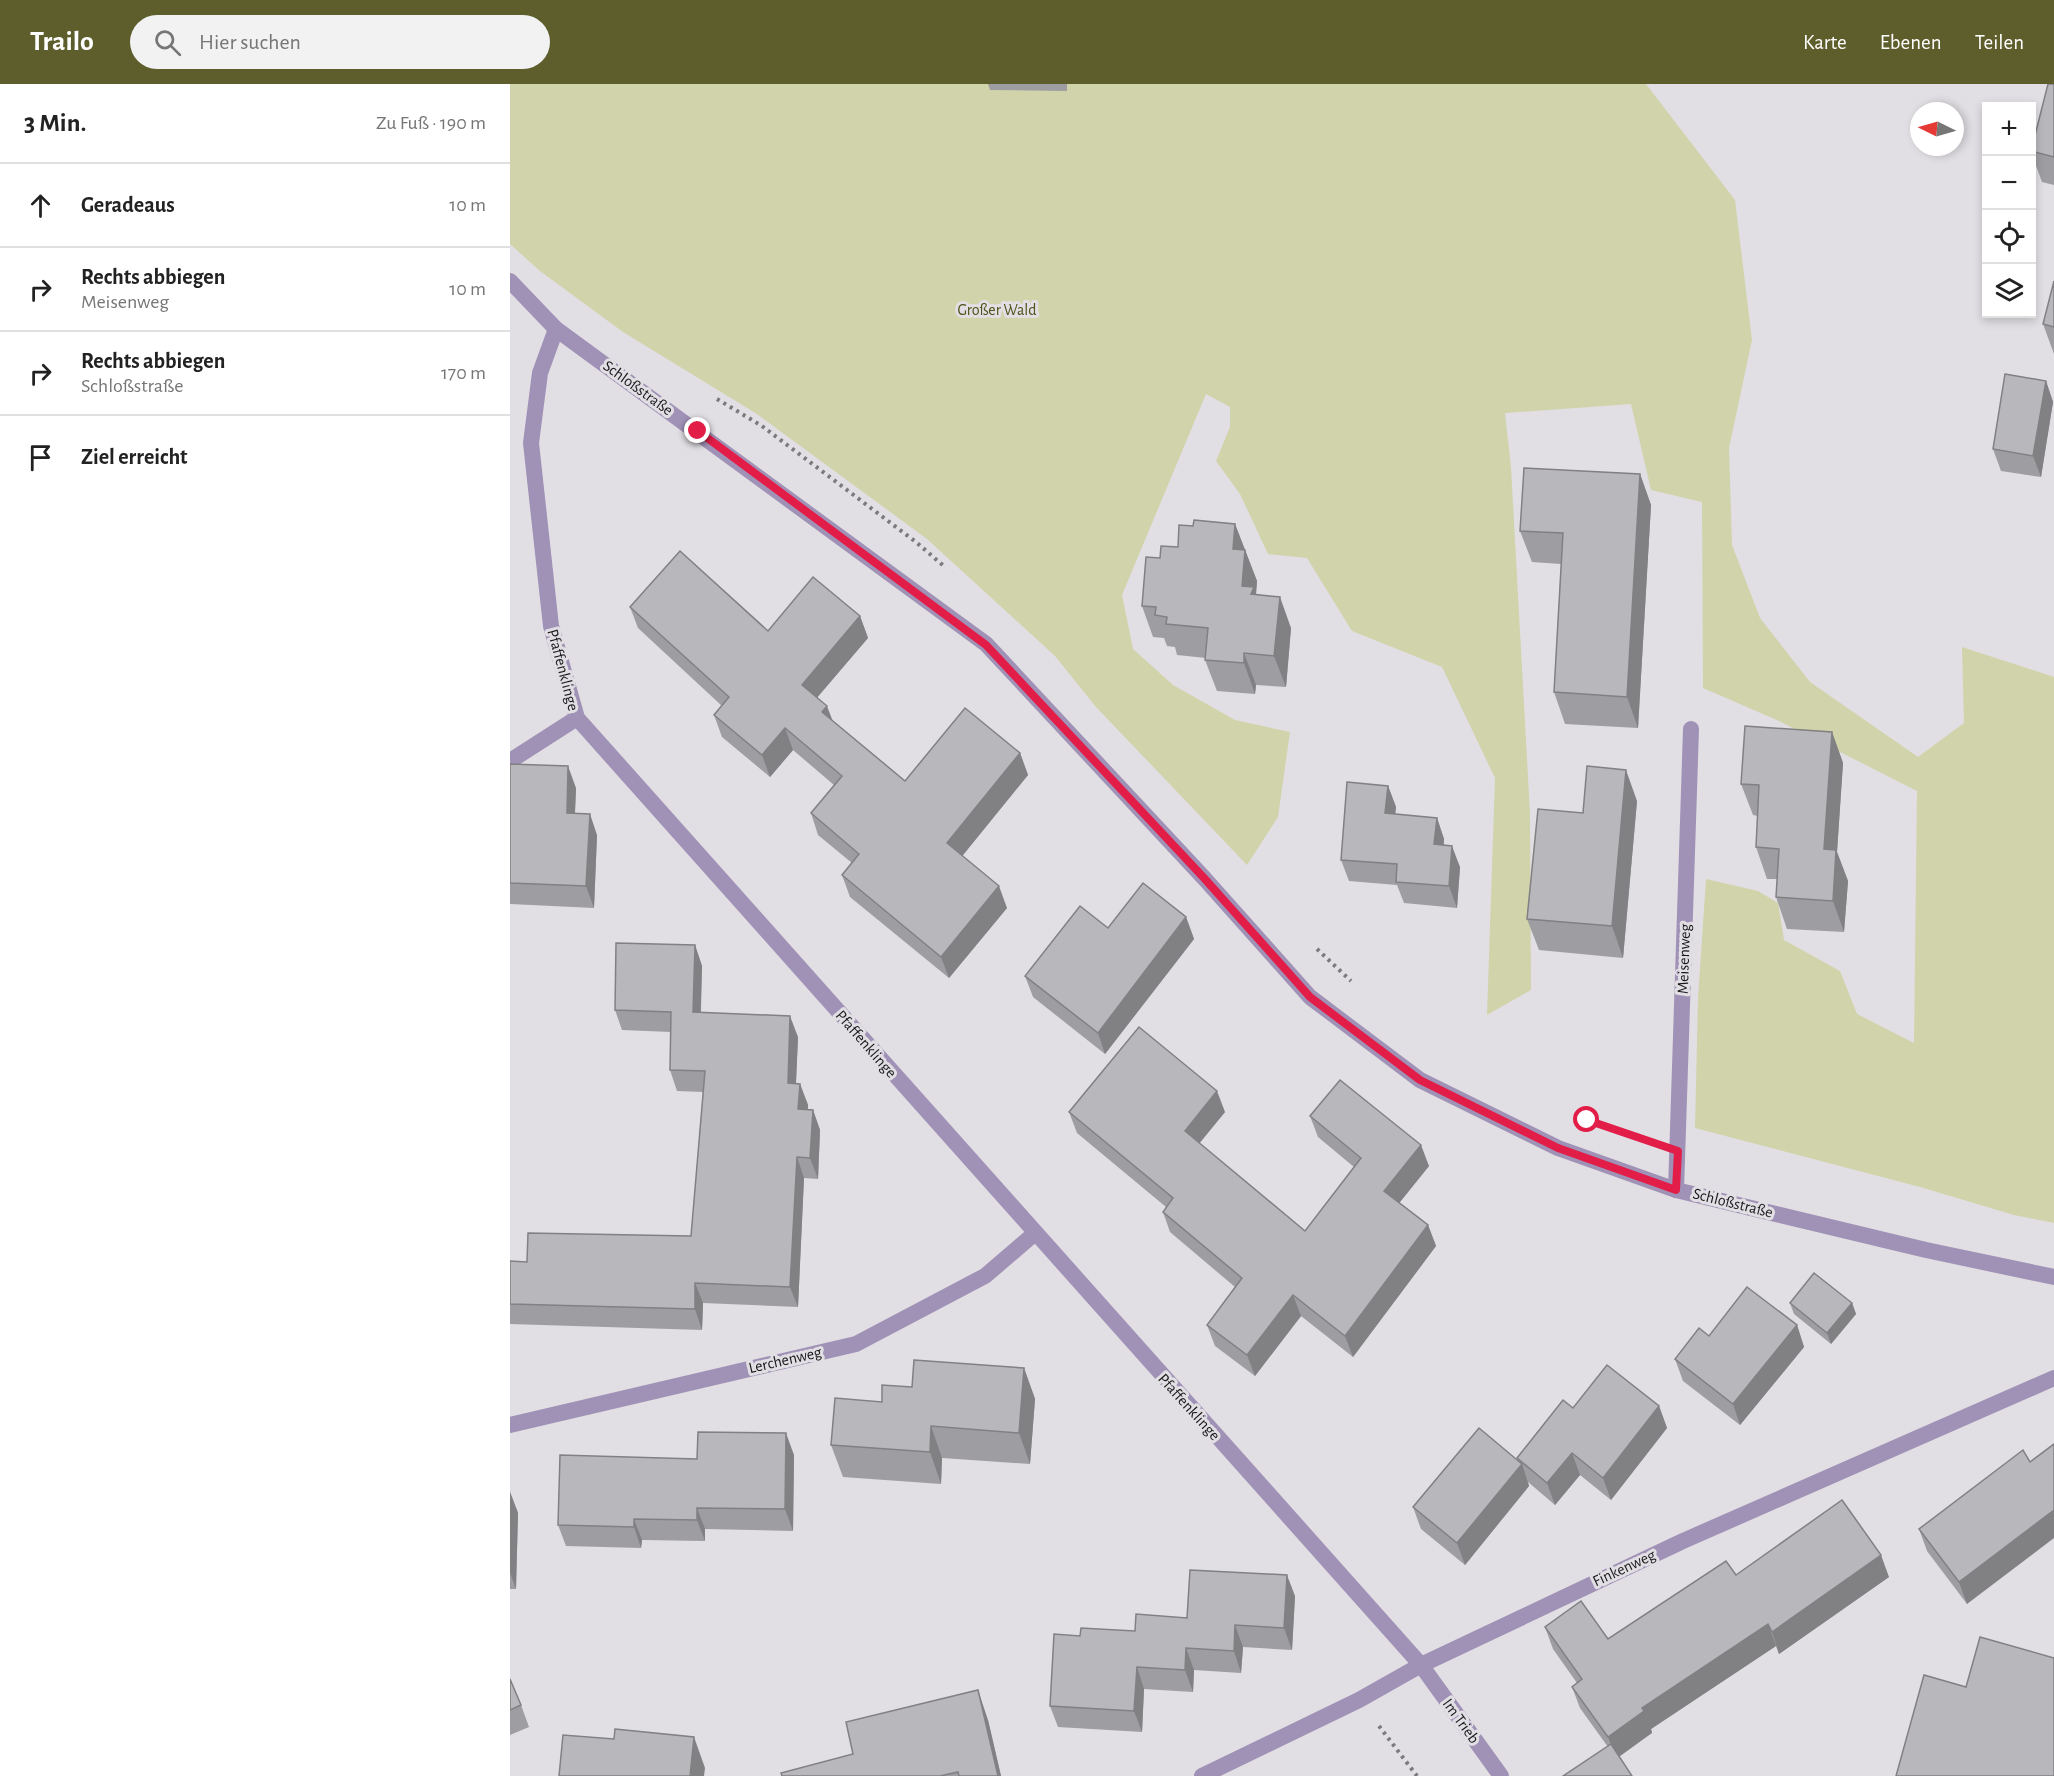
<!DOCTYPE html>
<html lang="de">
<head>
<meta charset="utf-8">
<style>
  :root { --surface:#fff; --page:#f2f2f2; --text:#222; --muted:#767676; --line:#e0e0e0; --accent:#5d5e2b }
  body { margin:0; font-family:"Alegreya Sans",sans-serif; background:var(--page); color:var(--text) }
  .controls { position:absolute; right:18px; top:18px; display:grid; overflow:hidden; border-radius:0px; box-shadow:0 3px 9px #0003 }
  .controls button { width:54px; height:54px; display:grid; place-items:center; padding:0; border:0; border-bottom:2px solid var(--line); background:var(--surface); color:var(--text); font:30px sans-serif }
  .compass { position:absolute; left:1400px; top:18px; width:54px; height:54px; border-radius:50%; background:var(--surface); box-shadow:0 3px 9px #0003; rotate:275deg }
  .stop { position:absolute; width:18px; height:18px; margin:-14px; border:4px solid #e11d48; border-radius:50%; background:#fff }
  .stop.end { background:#e11d48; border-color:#fff; box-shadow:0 2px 6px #0008 }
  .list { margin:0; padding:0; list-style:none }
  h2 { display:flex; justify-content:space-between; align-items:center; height:78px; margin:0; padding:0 24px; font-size:26px }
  h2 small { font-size:20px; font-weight:400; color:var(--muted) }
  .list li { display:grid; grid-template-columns:39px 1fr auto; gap:18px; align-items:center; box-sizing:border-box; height:84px; padding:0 24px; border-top:2px solid var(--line) }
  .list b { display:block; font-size:22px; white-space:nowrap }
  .list p { margin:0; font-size:20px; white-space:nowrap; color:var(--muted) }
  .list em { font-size:20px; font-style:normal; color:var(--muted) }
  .icon { flex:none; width:33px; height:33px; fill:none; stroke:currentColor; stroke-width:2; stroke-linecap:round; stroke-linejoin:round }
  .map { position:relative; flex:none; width:1544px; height:1692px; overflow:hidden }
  header { display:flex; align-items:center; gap:36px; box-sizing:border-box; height:84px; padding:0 30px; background:var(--accent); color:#fff }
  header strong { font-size:28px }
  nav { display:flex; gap:33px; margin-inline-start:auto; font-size:21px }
  .search { width:420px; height:54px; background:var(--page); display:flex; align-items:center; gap:15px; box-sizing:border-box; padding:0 21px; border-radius:33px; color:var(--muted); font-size:22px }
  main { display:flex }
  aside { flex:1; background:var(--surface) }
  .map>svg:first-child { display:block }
  .green { fill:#d1d3ab }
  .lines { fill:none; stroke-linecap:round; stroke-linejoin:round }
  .path { stroke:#7a797c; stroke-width:4; stroke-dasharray:3 4.5; stroke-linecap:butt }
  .minor { stroke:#a091b6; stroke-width:16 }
  .wall { fill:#9e9da1 }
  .shaded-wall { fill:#818083 }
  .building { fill:#b8b7bb; stroke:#818083; stroke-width:1.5 }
  .route { stroke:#e11d48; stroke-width:8 }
  .labels { text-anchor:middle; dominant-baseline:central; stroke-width:6; stroke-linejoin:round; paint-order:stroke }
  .park-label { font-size:16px; fill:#505018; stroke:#e1dfe3 }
  .street-label { font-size:16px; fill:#19181a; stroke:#e1dfe3 }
</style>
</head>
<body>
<header>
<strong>Trailo</strong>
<div class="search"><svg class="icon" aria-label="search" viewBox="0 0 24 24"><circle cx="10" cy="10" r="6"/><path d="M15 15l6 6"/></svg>Hier suchen</div>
<nav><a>Karte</a><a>Ebenen</a><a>Teilen</a></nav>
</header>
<main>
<aside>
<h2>3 Min.<small>Zu Fuß · 190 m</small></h2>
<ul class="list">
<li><svg class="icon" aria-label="ahead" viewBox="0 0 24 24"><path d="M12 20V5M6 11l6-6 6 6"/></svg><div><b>Geradeaus</b></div><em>10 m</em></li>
<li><svg class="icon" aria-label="right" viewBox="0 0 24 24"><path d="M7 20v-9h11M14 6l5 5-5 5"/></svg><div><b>Rechts abbiegen</b><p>Meisenweg</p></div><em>10 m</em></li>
<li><svg class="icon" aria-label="right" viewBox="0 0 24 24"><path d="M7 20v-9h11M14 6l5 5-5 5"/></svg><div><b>Rechts abbiegen</b><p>Schloßstraße</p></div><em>170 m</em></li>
<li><svg class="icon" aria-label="arrive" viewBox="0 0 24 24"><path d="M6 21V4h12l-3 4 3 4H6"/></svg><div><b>Ziel erreicht</b></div></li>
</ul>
</aside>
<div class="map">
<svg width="1544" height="1692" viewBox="0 0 1544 1692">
  <rect width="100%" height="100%" fill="#e1dfe3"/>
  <!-- green -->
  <polygon class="green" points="0,0 1136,0 1225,116 1242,256 1219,364 1222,461 1250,534 1300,598 1408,673 1454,639 1452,563 1544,593 1544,1139 1504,1131 1410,1103 1185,1044 1188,914 1196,795 1248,807 1268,819 1274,856 1330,887 1347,930 1404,959 1407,707 1269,637 1193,604 1192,418 1141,406 1121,320 995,329 1001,383 1020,730 1021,906 977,931 985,694 932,583 842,547 797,474 758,470 730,410 706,377 720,343 720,323 696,310 612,511 623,565 663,601 725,636 780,648 768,733 737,781 586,623 545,572 417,455 247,330 113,248 30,187 0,160"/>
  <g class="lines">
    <!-- path -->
    <g class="path">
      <polyline points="207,315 252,342 406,458 436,484"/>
      <polyline points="807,865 841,897"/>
      <polyline points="869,1642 907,1692"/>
    </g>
    <!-- minor -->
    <g class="minor">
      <polyline points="0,197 46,245 476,560 694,794 800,913 910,996 1048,1064 1166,1106 1416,1166 1544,1193"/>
      <polyline points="46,245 30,289 21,359 41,542 67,634 911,1581 991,1692"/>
      <polyline points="0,677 67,634"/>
      <polyline points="1166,1106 1181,645"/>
      <polyline points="0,1341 346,1260 475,1192 524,1150"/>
      <polyline points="692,1692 849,1616 911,1581 1173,1457 1544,1294"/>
    </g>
  </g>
  <!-- wall -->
  <g class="wall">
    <polygon points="478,0 557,0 557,7 480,6"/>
    <polygon points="1544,0 1544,101 1532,98 1521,68 1521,65"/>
    <polygon points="1544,197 1544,270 1533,240"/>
    <polygon points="1536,297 1543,318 1531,393 1491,387 1483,365"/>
    <polygon points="1130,390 1141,421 1128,644 1055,640 1044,608 1051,480 1022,478 1010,447"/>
    <polygon points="725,440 747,497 746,511 781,544 776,603 746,601 745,610 707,607 695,576 696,574 667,571 665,563 657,562 654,554 643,553 632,522 650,474 668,463 683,442"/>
    <polygon points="120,523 258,547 350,532 358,554 307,613 323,637 395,697 510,669 518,691 452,772 497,824 439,894 340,813 332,791 342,779 308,751 301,729 324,701 283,666 260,693 212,653 204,631 212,622 128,544"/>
    <polygon points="1322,648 1333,679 1327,768 1338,797 1334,848 1277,845 1266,813 1267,795 1257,795 1246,763 1248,732 1243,731 1231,700"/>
    <polygon points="0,680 66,704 65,729 87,751 84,824 0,820"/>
    <polygon points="878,702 886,723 885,730 927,734 934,755 934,761 950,783 947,824 894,819 887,801 839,797 831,776"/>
    <polygon points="1127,717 1113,874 1029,866 1017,835 1073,729"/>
    <polygon points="676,833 684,855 595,970 523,913 515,892 598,844"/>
    <polygon points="185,861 192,882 191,928 288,953 286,1000 290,1000 298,1021 298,1025 303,1026 310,1046 308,1095 294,1094 288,1223 193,1219 192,1246 0,1240 0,1177 17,1178 181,1152 193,1008 167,1007 160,986 161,948 112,946 105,926"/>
    <polygon points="559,1028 715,1028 689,1060 795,1147 844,1083 808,1053 800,1032 919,1082 889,1119 918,1141 926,1162 843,1273 791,1232 745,1292 705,1262 697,1241 725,1203 660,1148 653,1128 656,1123 567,1049"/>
    <polygon points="1280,1219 1342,1219 1346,1230 1321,1260 1284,1230"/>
    <polygon points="1287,1241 1294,1263 1230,1341 1173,1297 1165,1275 1199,1252"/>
    <polygon points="514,1284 525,1315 520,1380 432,1374 431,1400 333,1393 321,1361 372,1318 402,1303"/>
    <polygon points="1149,1322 1157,1344 1101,1416 1070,1391 1045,1421 1018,1398 1019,1402 955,1481 911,1445 903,1423 1008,1378 1007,1374 1063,1324"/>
    <polygon points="284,1371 283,1447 195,1445 195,1457 132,1456 131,1464 56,1462 48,1441 187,1375"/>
    <polygon points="1520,1378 1457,1520 1417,1467 1409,1445"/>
    <polygon points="0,1408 8,1429 6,1505 0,1505"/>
    <polygon points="1226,1491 1379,1493 1269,1570 1266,1562 1141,1645 1142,1649 1098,1663 1070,1624 1062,1603 1067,1599 1043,1565 1035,1543 1098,1555"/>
    <polygon points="785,1512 782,1566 733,1563 731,1589 684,1586 683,1608 634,1605 632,1648 548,1643 540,1622 570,1552 625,1547 677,1534"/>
    <polygon points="0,1595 11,1621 19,1643 0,1651"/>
    <polygon points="478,1636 491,1692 272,1692 343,1670"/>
  </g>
  <!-- shaded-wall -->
  <g class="shaded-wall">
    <polygon points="1536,297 1543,318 1531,393 1523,372"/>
    <polygon points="1130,390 1141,421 1128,644 1117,613"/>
    <polygon points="725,440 747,497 746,509 755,534 732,502 723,465"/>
    <polygon points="770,513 781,544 776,603 764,572"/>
    <polygon points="350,532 358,554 300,622 292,601"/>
    <polygon points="734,569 746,601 745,610 734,579"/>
    <polygon points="317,622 325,643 312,628"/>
    <polygon points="275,644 283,666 260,693 252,671"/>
    <polygon points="1322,648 1333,679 1327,768 1338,797 1334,848 1323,817 1314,765"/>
    <polygon points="510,669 518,691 445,781 437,759"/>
    <polygon points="58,682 66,704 64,750 57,729"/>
    <polygon points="1116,686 1127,717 1113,874 1102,842"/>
    <polygon points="878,702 886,723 883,751 875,729"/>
    <polygon points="80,730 87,751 84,824 76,802"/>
    <polygon points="927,734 934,755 932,782 924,760"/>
    <polygon points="942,762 950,783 947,824 939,802"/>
    <polygon points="489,802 497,824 439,894 431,873"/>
    <polygon points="676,833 684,855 595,970 588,949"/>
    <polygon points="185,861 192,882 190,948 183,928"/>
    <polygon points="280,932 288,953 285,1020 278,999"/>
    <polygon points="290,1000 298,1021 296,1045 288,1025"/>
    <polygon points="707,1007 715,1028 682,1068 675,1047"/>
    <polygon points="303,1026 310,1046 308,1095 300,1074"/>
    <polygon points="911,1061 919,1082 882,1128 874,1107"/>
    <polygon points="287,1073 294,1094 288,1223 280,1203"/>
    <polygon points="918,1141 926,1162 843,1273 835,1252"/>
    <polygon points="185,1199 193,1219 192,1246 185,1225"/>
    <polygon points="783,1211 791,1232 745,1292 737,1271"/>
    <polygon points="1342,1219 1346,1230 1321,1260 1317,1249"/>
    <polygon points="1287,1241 1294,1263 1230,1341 1223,1320"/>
    <polygon points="514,1284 525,1315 520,1380 509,1349"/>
    <polygon points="1149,1322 1157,1344 1101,1416 1093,1394"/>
    <polygon points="421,1342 432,1374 431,1400 420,1368"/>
    <polygon points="276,1349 284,1371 283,1447 275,1425"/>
    <polygon points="1062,1369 1070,1391 1045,1421 1037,1399"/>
    <polygon points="1012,1380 1019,1402 955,1481 947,1459"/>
    <polygon points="0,1408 8,1429 6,1505 0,1489"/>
    <polygon points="187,1424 195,1445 195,1457 187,1436"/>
    <polygon points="1544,1426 1544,1454 1457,1520 1449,1498"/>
    <polygon points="124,1435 132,1456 131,1464 124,1443"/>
    <polygon points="1371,1471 1379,1493 1269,1570 1262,1548"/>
    <polygon points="777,1491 785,1512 782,1566 774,1544"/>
    <polygon points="1258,1540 1266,1562 1141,1645 1142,1649 1106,1675 1098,1653 1132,1624"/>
    <polygon points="725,1541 733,1563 731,1589 724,1567"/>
    <polygon points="676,1564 684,1586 683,1608 675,1586"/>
    <polygon points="627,1583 634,1605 632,1648 624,1627"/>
    <polygon points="468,1606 478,1636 491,1692 488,1692"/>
    <polygon points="184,1653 195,1684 194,1692 180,1692"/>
  </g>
  <!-- building -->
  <g class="building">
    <polygon points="1538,0 1544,0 1544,73 1521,67"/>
    <polygon points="1544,197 1544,243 1533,240"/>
    <polygon points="1495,290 1536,297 1523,372 1483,365"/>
    <polygon points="1014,384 1130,390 1117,613 1044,608 1053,449 1010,447"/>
    <polygon points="684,436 725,440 723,465 735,466 732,502 744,503 741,510 770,513 764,572 734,569 734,579 695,576 698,544 656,540 657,533 645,531 646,523 632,522 636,473 650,474 651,462 668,463 669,441 683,442"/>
    <polygon points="170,467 258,547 303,493 350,532 292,601 317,622 312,628 395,697 455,624 510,669 437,759 489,802 431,873 332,791 349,770 301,729 332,692 275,644 252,671 204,631 219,613 120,523"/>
    <polygon points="1235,642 1322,648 1314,765 1326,766 1323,817 1266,813 1269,765 1246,763 1249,701 1231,700"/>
    <polygon points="0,680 58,682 57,729 80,730 76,802 0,799"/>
    <polygon points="1077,682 1116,686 1102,842 1017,835 1028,725 1073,729"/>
    <polygon points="837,698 878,702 875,729 927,734 924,760 942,762 939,802 886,798 887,780 831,776"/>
    <polygon points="633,799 676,833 588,949 515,892 570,822 598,844"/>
    <polygon points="106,859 185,861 183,928 280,932 278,999 290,1000 288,1025 303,1026 300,1074 287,1073 280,1203 185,1199 185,1225 0,1220 0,1177 17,1178 18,1149 181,1152 195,987 160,986 161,928 105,926"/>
    <polygon points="629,943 707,1007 675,1047 795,1147 851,1074 800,1032 830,996 911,1061 874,1107 918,1141 835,1252 783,1211 737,1271 697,1241 732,1194 653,1128 663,1114 559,1028"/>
    <polygon points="1304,1189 1342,1219 1317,1249 1280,1219"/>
    <polygon points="1237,1203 1287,1241 1223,1320 1165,1275 1189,1244 1199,1252"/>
    <polygon points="404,1276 514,1284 509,1349 421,1342 420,1368 321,1361 325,1314 372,1318 372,1301 402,1303"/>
    <polygon points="1097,1281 1149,1322 1093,1394 1062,1369 1037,1399 1007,1374 1053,1316 1063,1324"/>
    <polygon points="969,1344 1012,1380 947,1459 903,1423"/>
    <polygon points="188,1348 276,1349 275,1425 187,1424 187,1436 124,1435 124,1443 48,1441 50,1371 187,1375"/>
    <polygon points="1544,1360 1544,1426 1449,1498 1409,1445 1513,1366 1520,1378"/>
    <polygon points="1332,1416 1371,1471 1262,1548 1258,1540 1132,1624 1134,1627 1098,1653 1062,1603 1072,1595 1035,1543 1071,1517 1098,1555 1216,1477 1226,1491"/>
    <polygon points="680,1486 777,1491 774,1544 725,1541 724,1567 676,1564 675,1586 627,1583 624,1627 540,1622 544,1550 570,1552 571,1544 625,1547 626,1530 677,1534"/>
    <polygon points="1470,1553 1544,1574 1544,1692 1386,1692 1414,1591 1456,1603"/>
    <polygon points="0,1595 11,1621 0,1626"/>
    <polygon points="468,1606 488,1692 449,1692 448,1688 430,1692 272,1692 271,1689 343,1670 336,1638"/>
    <polygon points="105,1645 184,1653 180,1692 49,1692 53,1651 104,1655"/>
    <polygon points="1101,1660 1122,1692 1053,1692"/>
  </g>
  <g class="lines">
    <!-- route -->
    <polyline class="route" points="188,347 476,561 694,794 800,913 910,996 1048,1064 1166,1106 1168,1067 1077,1036"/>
  </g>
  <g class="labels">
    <!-- park labels -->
    <g class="park-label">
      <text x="487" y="226">Großer Wald</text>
    </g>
    <!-- street labels -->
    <g class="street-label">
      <text transform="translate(128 304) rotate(36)">Schloßstraße</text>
      <text transform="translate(53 586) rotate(75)">Pfaffenklinge</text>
      <text transform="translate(1174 875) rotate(-88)">Meisenweg</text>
      <text transform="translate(356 960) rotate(49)">Pfaffenklinge</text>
      <text transform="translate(1223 1119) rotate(14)">Schloßstraße</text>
      <text transform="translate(275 1276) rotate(-13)">Lerchenweg</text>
      <text transform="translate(679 1323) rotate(48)">Pfaffenklinge</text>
      <text transform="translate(1114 1484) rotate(-25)">Finkenweg</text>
      <text transform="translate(951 1637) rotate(54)">Im Trieb</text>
    </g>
  </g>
</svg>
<div class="controls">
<button>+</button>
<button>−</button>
<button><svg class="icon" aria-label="locate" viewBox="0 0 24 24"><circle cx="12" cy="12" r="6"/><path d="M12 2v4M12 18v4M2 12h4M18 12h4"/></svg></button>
<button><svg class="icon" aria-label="layers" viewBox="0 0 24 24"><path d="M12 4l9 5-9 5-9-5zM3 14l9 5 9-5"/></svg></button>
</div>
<svg class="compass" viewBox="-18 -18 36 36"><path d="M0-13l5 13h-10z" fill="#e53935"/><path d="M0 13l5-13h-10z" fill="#767676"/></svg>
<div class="stop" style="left:1077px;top:1036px"></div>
<div class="stop end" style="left:188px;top:347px"></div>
</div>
</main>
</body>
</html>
